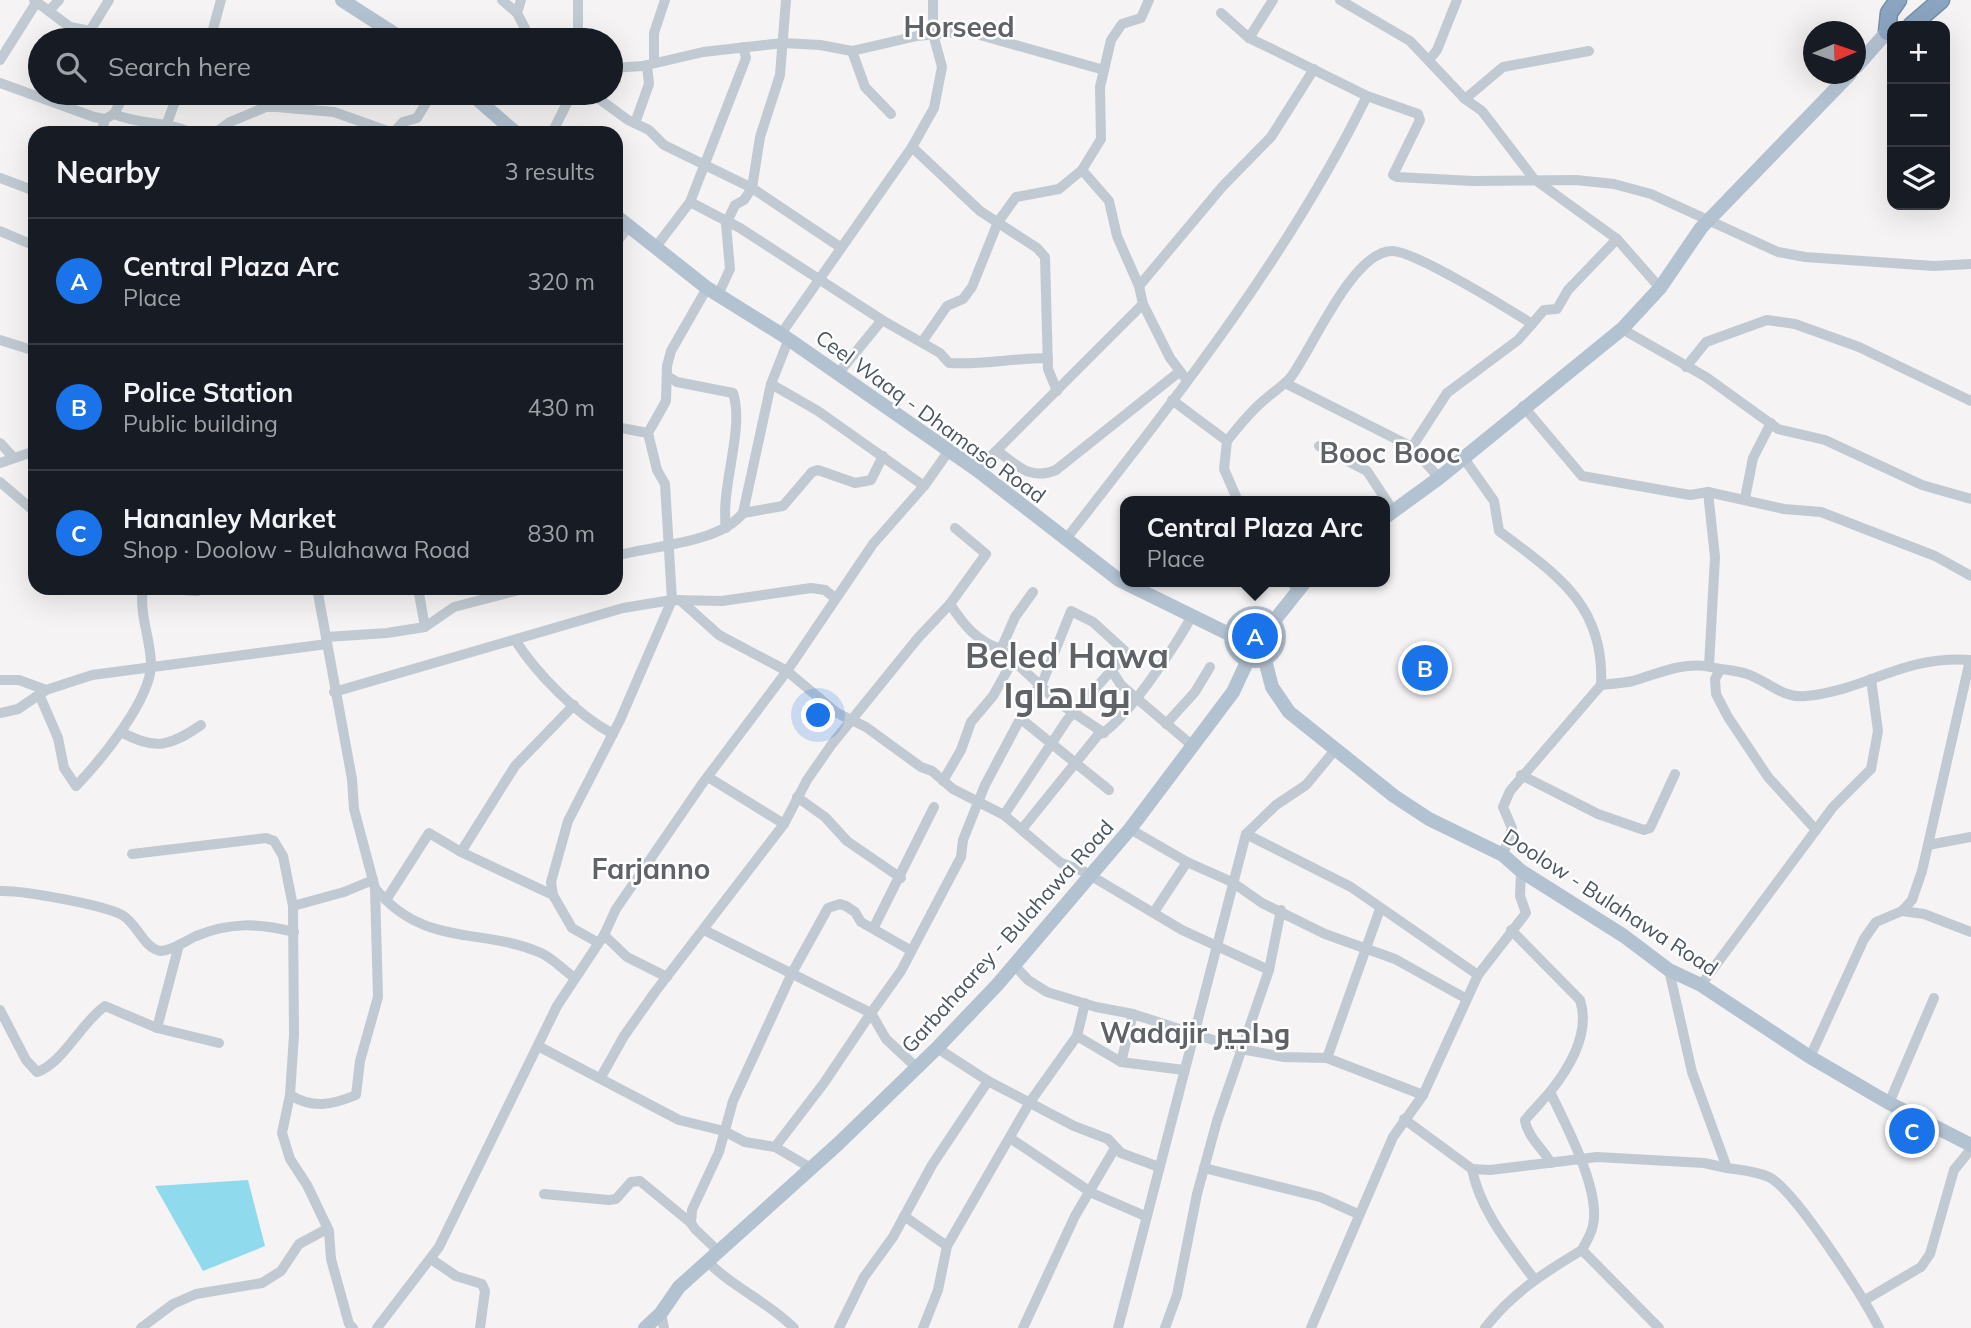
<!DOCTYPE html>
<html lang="en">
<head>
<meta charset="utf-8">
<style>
  :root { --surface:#171b24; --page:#20242c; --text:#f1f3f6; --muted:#9ea1a6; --line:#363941; --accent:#1a73e8 }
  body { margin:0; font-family:Mulish,Cairo,sans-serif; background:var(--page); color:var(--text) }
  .controls { position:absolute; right:21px; top:21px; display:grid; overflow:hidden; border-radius:14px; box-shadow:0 7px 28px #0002 }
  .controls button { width:63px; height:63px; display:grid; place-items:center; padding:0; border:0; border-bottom:2px solid var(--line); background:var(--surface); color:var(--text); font:35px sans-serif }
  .compass { position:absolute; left:1803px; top:21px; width:63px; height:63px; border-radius:50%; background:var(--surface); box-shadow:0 7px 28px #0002; rotate:88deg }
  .you { position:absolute; left:819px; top:716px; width:24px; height:24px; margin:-18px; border:5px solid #fff; border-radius:50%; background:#1a73e8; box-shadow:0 0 0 10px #1a73e833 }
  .badge { display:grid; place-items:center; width:46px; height:46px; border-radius:50%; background:var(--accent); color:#fff; font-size:23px; font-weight:700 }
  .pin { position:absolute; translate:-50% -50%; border:4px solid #fff; box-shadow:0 2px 7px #0006 }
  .popup { position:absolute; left:1120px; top:496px; width:270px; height:91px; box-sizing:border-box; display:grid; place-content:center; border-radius:14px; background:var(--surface); filter:drop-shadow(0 2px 5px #0005); font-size:23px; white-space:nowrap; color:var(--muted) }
  .popup b { font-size:26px; color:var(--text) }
  .popup::after { content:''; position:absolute; left:50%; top:100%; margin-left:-14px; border:14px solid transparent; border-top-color:var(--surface) }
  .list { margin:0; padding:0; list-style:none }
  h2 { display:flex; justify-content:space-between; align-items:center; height:91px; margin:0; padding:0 28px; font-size:30px }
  h2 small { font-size:23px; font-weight:400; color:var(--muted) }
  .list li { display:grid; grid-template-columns:46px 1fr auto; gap:21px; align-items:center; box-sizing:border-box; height:126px; padding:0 28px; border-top:2px solid var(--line) }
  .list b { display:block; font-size:26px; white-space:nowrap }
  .list p { margin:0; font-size:23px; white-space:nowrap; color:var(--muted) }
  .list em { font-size:23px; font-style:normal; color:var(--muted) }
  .icon { flex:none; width:38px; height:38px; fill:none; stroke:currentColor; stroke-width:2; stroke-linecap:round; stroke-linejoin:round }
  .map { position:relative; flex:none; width:1971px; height:1328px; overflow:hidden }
  .search { position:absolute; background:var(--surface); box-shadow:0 7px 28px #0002; left:28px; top:28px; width:595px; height:77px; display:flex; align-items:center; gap:18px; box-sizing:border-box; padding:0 24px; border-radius:38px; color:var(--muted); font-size:26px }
  .panel { position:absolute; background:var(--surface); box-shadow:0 7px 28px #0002; left:28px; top:126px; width:595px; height:469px; border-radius:21px }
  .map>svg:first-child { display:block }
  .green { fill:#c3f1d5 }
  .water { fill:#90daee }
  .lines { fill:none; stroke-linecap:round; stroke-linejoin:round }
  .highway-casing { stroke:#7690ad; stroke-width:19 }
  .minor { stroke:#c1cad2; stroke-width:10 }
  .major { stroke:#b3c2d1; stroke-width:14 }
  .highway { stroke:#8ba5c1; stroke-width:16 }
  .labels { text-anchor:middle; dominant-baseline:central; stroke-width:5; stroke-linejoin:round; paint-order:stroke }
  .street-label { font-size:21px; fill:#4a5661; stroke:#fff }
  .district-label { font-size:28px; font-weight:bold; fill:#5f6368; stroke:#fff }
  .town-label { font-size:35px; font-weight:bold; fill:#5f6368; stroke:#fff }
</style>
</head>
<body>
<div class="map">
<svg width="1971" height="1328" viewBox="0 0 1971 1328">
  <rect width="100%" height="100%" fill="#f5f3f3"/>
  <!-- green -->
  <circle class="green" cx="1256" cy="636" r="18"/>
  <!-- water -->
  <polygon class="water" points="248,1180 265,1246 203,1271 155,1186"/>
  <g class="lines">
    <!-- highway casing -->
    <g class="highway-casing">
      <g id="highway">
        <polyline points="1911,26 1941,0"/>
        <polyline points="1892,31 1887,32 1889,13 1898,0"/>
      </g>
    </g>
    <!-- minor -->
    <g class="minor">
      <polyline points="34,0 70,27 90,31 109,0"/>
      <polyline points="502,0 517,13"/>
      <polyline points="521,0 517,13 531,40"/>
      <polyline points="578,0 578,40"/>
      <polyline points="1149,0 1141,18 1122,24 1111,40 1100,87 1101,139 1082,170 1109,201 1117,236 1139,286 1143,304 1170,358 1186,379"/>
      <polyline points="1340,0 1410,41 1465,99 1482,111 1534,179 1617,239 1660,288"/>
      <polyline points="49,11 59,0"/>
      <polyline points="1221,13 1249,38 1274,50 1367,96 1418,114 1420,120 1393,175 1397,177 1473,181 1576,180 1614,184 1651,194 1778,252 1805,257 1877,262 1934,266 1971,264"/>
      <polyline points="90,31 111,40"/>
      <polyline points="1249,38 1273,0"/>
      <polyline points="210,40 221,0"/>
      <polyline points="852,51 865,87 891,114"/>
      <polyline points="0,60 36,3"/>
      <polyline points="1429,60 1437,50 1457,0"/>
      <polyline points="654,63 654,33 665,0"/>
      <polyline points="611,68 643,66 703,52 783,43 820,45 852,51 917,36 966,31 1104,70"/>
      <path d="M0,83L94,117L105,119L114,114C139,125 168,121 191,133"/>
      <polyline points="591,93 628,120 649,130 664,145 752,188 840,247"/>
      <polyline points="1465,99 1503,67 1589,51"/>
      <polyline points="114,114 125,93"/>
      <polyline points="635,123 649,84 647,65"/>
      <polyline points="166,126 178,93"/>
      <polyline points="101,133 105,119"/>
      <polyline points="215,133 230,122 266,107 277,107 334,112 393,133 403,122 417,118 432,93"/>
      <polyline points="552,133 572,93"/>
      <polyline points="912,147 980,211 1037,248 1045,257 1048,369 1057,391"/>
      <polyline points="0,178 35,191"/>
      <path d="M690,202L740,228L882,320L940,353L949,363C983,365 1014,358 1048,358"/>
      <polyline points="0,231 35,246"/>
      <polyline points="616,243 629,226"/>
      <polyline points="655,248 690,202 746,58 743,47"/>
      <polyline points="1139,286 1222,187 1271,137 1314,69"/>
      <polyline points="718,295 730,269 726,224 735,205 744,200 752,188 760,137 780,75 786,0"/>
      <polyline points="1622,329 1706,377 1778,429 1825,440 1922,485 1971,499"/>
      <polyline points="781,334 912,147 934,108 942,67 933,34 933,0"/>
      <polyline points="0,340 35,351"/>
      <polyline points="922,342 947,306 963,299 972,287 998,222 1016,197 1059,189 1082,170"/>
      <polyline points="1686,367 1706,342 1767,320 1795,324 1859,347 1971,401"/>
      <polyline points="837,375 882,320"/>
      <path d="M667,376L677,382L733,393C745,429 720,487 726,528"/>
      <polyline points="1285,383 1412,447 1439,478"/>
      <polyline points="771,384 818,411 924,486"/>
      <polyline points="1172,400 1227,441 1224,469 1238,501"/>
      <polyline points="1523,406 1582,476 1690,495 1708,492 1784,509 1821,512 1935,556 1971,576"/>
      <polyline points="616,427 648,433"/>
      <path d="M1227,441C1238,427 1249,413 1263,401C1272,393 1283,386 1291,377C1313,347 1352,253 1391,251C1412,249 1510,310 1532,324L1544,310L1557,309L1568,290L1617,239"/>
      <polyline points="0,443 13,457"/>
      <polyline points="1319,446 1367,471 1394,512"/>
      <polyline points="1412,447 1447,393 1518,340 1532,324"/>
      <path d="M997,451C1018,465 1029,481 1056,470L1179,372"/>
      <path d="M1463,457L1494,501L1499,531C1557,575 1605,605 1601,685L1510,791L1503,807L1512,828L1503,855"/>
      <polyline points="0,463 35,451"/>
      <polyline points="977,470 1143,304"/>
      <polyline points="0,482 35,512"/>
      <polyline points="1708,492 1715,557 1709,666"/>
      <polyline points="1745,498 1753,458 1771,423"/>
      <polyline points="743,513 783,506 812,472 818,470 855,483 871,480 883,456"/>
      <path d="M1066,539C1176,398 1288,257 1367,96"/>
      <path d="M616,556C654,545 718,544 743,513L771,384L788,341"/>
      <polyline points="1291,582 1298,590"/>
      <polyline points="159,588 197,591 198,588"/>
      <polyline points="418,588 425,627"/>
      <polyline points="680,600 719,635 787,671 837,713 866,727 921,767 932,771 953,789 1004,815 1061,863 1083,871 1182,930 1269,970"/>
      <path d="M950,604C963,624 977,642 1001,649L1059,703L1104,733"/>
      <polyline points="326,637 387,633 425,627 454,607 527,588"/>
      <path d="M515,640C537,674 577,715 613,734"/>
      <polyline points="1001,649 1015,617 1033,592"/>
      <polyline points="1720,670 1715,679 1716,694 1728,717 1768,777 1816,830"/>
      <polyline points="1112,671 1121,685 1194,747"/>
      <polyline points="0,680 19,680 46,690"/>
      <path d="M1601,685C1611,684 1623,683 1633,681C1657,674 1684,661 1711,667C1722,670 1736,670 1747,674C1768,681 1783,699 1806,696C1868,690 1902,655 1971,660"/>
      <polyline points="334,692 623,608 672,600 722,601 811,588 825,590 835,598"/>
      <path d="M39,694L58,738L64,768L76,786C100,761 152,699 151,663C150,636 139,615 143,588"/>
      <polyline points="0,713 18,709 46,690 92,675 327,644"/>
      <polyline points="1021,719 1109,790"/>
      <polyline points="1166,724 1195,692 1210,667"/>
      <path d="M121,732C156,751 170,746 201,725"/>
      <polyline points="1521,775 1598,814 1644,830 1650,828 1675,774"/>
      <polyline points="708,777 784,824"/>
      <polyline points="943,781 961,750 971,722 993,696 1013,660"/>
      <polyline points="797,797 825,817 847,841 901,878"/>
      <path d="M1022,829L1098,735C1121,728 1180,640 1191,617"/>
      <polyline points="1130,829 1187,862 1232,882 1262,903 1325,934 1395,959 1465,998"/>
      <polyline points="1246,834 1351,887 1478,975"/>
      <polyline points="1928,845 1971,837"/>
      <polyline points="461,852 515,766 574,705"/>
      <polyline points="132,854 266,838 274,841 283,856 293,906 294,1035 290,1095 282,1133 290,1159 307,1185 329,1231 331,1259 349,1324 353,1328"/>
      <path d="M375,888C423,948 482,927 541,953C553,958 564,971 575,978"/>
      <path d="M0,891C22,890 104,905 122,915C138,924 143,948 161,951C174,950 185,941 196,936C231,922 258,923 294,932"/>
      <polyline points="386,900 429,833 461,852 553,895"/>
      <polyline points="293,906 344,892 373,880"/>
      <polyline points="1902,911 1924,914 1971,932"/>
      <polyline points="1154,912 1187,862"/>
      <polyline points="874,927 934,807"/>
      <polyline points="704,930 871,1013 824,1083 775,1147"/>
      <path d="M1511,930L1580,1000C1591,1033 1570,1067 1550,1092C1565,1123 1601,1190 1593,1225C1592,1233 1586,1242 1582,1250L1659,1328"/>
      <polyline points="604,935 627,957 667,977"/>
      <polyline points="597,942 572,928 553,895 551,882 568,821 620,720 672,600 665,484 657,470 648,433 666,401 667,366 671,351 707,288"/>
      <polyline points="1014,965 1028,980 1047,992 1096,1007 1133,1014 1241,1049 1284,1057 1327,1058 1423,1095"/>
      <path d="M1669,970L1692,1072L1727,1168C1741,1170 1756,1171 1769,1177C1795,1190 1864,1298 1879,1328"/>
      <polyline points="1701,985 1833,807 1871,769 1878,731 1871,679"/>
      <path d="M0,1010L26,1060L37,1072C62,1064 81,1023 105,1006L157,1028L219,1043"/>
      <polyline points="157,1028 179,945"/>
      <polyline points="1077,1036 1121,1062 1184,1070"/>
      <polyline points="538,1046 679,1120 724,1131 745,1142 775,1147 811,1168"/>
      <polyline points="937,1048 988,1081 1074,1126 1108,1139 1121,1153 1159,1167"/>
      <polyline points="1810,1057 1864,939 1876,922 1902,911 1912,900 1922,871 1970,660"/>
      <polyline points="1327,1058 1380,909"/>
      <polyline points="1121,1062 1133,1014"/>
      <polyline points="917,1068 886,1039 871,1013 901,971 961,857 963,840 985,785 1035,691 1041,686 1071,611 1093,622 1127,653 1067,720 1004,815"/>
      <polyline points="601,1077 624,1036 655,992 784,824 807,780 832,744 918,638 950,604 986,554 955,528"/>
      <path d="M1550,1092L1525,1120C1527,1136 1543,1149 1551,1163"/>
      <path d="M290,1095C313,1109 332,1105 356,1095L360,1061L378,997L375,888L354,809L352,779L317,588"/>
      <polyline points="1889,1103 1934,998"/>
      <polyline points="1404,1119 1472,1169 1490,1170 1597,1157 1704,1163 1727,1168"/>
      <polyline points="1010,1138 1092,1193 1145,1216"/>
      <polyline points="1204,1168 1320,1197 1358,1214"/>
      <path d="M1472,1169C1480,1210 1509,1245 1534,1279"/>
      <polyline points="544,1194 609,1200 616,1199 631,1182 640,1181 691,1223"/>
      <polyline points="904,1216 947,1246"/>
      <polyline points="718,1251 695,1229 691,1223 692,1210 719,1152 733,1101 792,973 828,908 840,904 846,906 855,912 861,922 910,950"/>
      <polyline points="431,1259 456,1276 482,1284 485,1291 480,1328"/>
      <path d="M707,1261C733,1288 767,1301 794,1328"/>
      <polyline points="1865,1300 1921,1267 1930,1254 1954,1170 1971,1149"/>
      <polyline points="661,1313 664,1328"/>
      <polyline points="141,1328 173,1304 196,1294 262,1283 281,1271 299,1244 327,1229"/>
      <polyline points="377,1328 439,1247 557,1006 604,935 616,909 702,784 787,671 873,544 924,486 948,452"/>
      <polyline points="839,1328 864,1277 893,1237 932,1165 988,1081"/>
      <polyline points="923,1328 938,1290 947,1246 1030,1102 1077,1036 1085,1003"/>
      <polyline points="1023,1328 1075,1216 1115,1148"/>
      <polyline points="1118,1328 1246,834 1276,805 1306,785 1335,750"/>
      <polyline points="1165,1328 1177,1295 1197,1194 1217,1121 1269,970 1281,910"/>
      <polyline points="1311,1328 1393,1137 1423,1095 1478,975 1526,913 1520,896 1521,871"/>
      <path d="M1485,1328C1512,1293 1545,1272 1582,1250"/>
    </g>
    <!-- major -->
    <g class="major">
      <polyline points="342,0 404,40"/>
      <polyline points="1856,67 1887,32"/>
      <polyline points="470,93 516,133"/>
      <polyline points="616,216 707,288 781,334 977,470 1119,580 1231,635"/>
      <polyline points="1384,518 1439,478 1622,329 1660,288 1701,228 1850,74"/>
      <circle cx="1255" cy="637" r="24"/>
      <polyline points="1274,621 1305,582"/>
      <polyline points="1265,660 1272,687 1289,712 1394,796 1429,819 1503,855 1521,871 1624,936 1669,970 1701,985 1810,1057 1889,1103 1971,1145"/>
      <polyline points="645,1328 661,1313 679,1287 838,1144 937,1048 998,984 1130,829 1233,692 1248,660"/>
    </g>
    <!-- highway -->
    <use href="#highway" class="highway"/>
  </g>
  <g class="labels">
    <!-- street labels -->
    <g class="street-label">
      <text transform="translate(931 416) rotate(36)">Ceel Waaq - Dhamaso Road</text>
      <text transform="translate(1611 902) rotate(33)">Doolow - Bulahawa Road</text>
      <text transform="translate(1007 936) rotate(-48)">Garbahaarey - Bulahawa Road</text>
    </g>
    <!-- district labels -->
    <g class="district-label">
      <text x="959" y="26">Horseed</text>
      <text x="1390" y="452">Booc Booc</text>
      <text x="651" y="868">Farjanno</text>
      <text x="1195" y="1032">Wadajir وداجير</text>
    </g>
    <!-- town labels -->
    <g class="town-label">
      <text x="1067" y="655">Beled Hawa<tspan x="1067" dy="40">بولاهاوا</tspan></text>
    </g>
  </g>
</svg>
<div class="controls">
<button>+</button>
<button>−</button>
<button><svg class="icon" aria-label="layers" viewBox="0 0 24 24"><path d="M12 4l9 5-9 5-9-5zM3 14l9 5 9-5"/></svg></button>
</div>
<svg class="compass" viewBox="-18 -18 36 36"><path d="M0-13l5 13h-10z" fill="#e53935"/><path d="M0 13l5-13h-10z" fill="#9ea1a6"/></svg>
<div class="you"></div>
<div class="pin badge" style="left:1255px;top:636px">A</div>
<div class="popup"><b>Central Plaza Arc</b>Place</div>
<div class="pin badge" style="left:1425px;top:668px">B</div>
<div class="pin badge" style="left:1912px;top:1131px">C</div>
<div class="search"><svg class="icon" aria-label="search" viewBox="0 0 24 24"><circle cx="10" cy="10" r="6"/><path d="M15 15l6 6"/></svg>Search here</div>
<section class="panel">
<h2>Nearby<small>3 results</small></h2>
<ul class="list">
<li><span class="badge">A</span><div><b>Central Plaza Arc</b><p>Place</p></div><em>320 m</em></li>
<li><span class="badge">B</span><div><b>Police Station</b><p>Public building</p></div><em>430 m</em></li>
<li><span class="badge">C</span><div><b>Hananley Market</b><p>Shop · Doolow - Bulahawa Road</p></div><em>830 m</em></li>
</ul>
</section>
</div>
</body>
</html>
